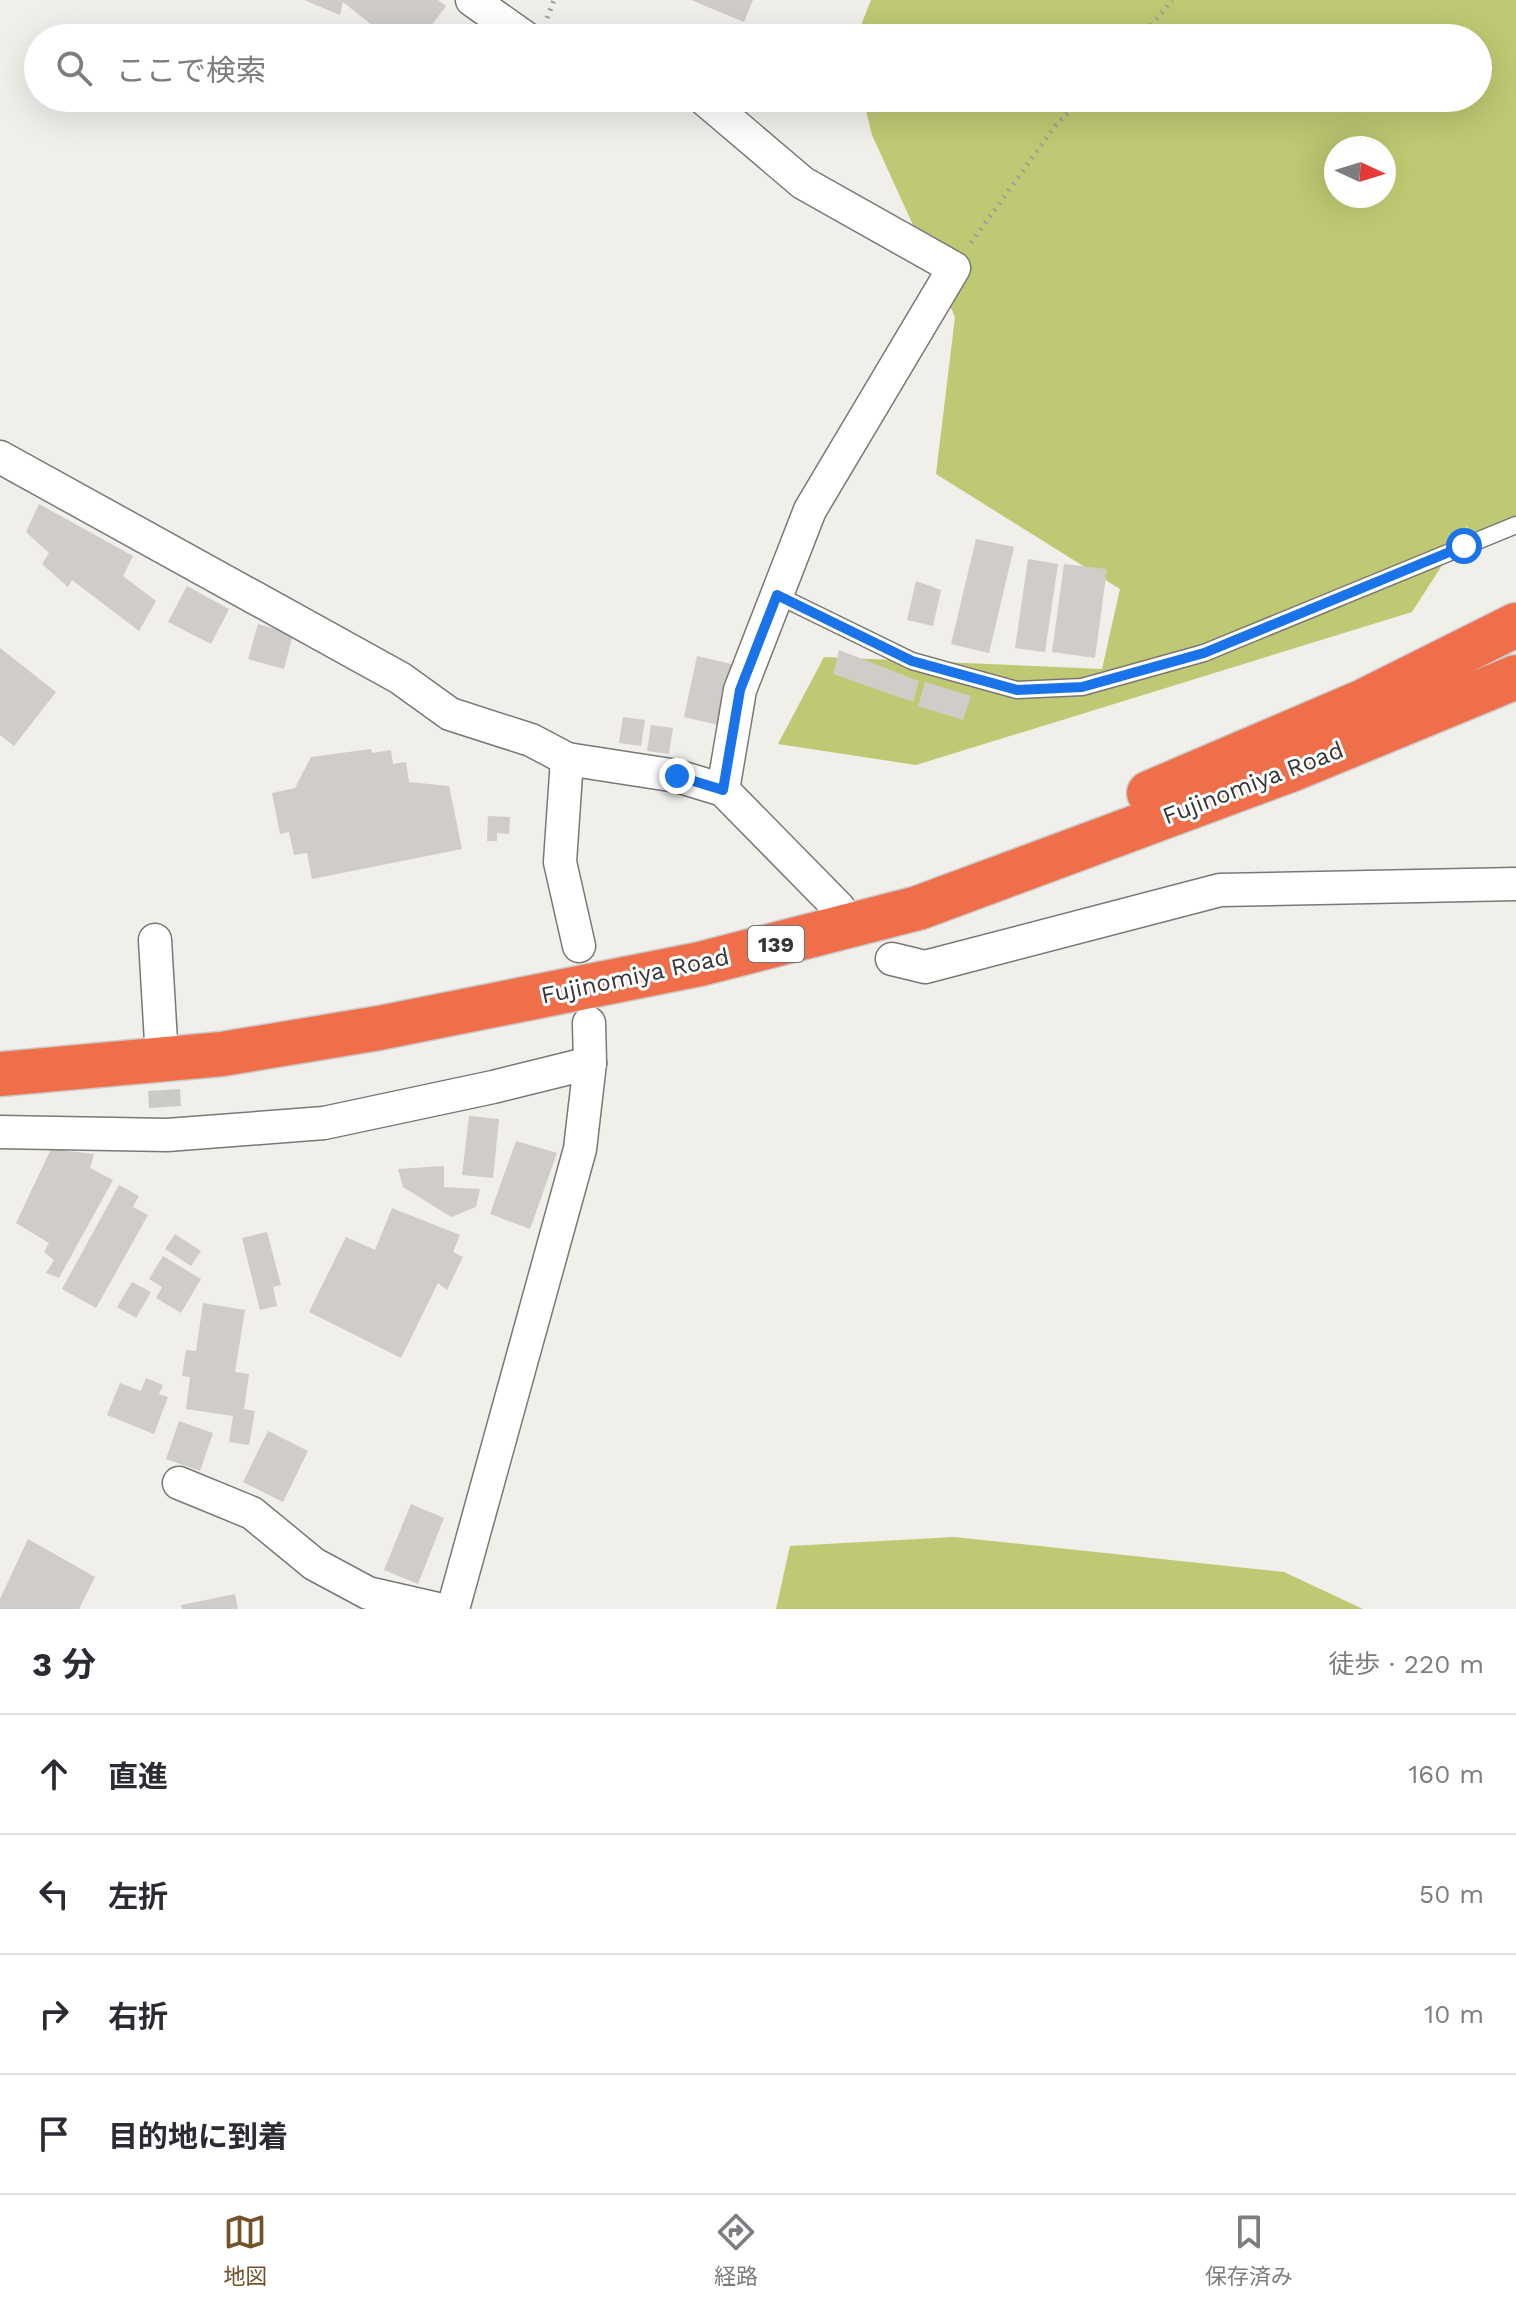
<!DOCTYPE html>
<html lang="ja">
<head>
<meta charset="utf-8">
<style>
  :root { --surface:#fff; --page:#f2f2f3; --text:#2b2b33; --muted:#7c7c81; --line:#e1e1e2; --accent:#735229 }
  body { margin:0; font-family:"Work Sans","Noto Sans JP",sans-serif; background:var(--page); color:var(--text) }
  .compass { position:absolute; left:1324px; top:136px; width:72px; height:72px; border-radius:50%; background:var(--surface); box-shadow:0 8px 32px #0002; rotate:94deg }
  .stop { position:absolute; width:24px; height:24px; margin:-18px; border:6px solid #1a73e8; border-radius:50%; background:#fff }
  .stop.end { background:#1a73e8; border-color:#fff; box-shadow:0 2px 8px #0008 }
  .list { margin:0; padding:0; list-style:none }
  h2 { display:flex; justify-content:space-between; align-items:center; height:104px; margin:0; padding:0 32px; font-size:34px }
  h2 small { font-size:26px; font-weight:400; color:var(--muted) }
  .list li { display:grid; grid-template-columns:52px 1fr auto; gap:24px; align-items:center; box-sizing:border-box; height:120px; padding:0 32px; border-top:2px solid var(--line) }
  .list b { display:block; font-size:30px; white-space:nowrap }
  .list em { font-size:26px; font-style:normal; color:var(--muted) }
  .icon { flex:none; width:44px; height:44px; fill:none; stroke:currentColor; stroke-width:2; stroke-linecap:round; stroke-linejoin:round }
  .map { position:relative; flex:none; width:1516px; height:1609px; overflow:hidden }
  .search { position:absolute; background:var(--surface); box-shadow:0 8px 32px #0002; left:24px; right:24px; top:24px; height:88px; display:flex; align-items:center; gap:20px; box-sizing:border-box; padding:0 28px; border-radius:44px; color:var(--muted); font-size:30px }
  .sheet { height:584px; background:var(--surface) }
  nav { display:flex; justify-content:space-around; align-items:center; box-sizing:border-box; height:112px; border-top:2px solid var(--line); background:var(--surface); font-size:22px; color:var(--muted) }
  nav a { display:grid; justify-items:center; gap:4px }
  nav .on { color:var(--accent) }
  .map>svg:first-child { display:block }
  .green { fill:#bfc872; fill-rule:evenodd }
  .building { fill:#d0ccc8 }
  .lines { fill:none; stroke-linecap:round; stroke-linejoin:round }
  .minor-tunnel { stroke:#cccac6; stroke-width:32; stroke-dasharray:32 16; stroke-linecap:butt }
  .service-casing { stroke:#7a7874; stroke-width:19 }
  .minor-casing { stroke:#7a7874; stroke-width:35 }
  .motorway-casing { stroke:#cbcbca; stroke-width:47 }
  .path { stroke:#a2a09d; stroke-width:5; stroke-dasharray:2 6; stroke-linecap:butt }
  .service { stroke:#fff; stroke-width:16 }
  .minor { stroke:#fff; stroke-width:32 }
  .motorway { stroke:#f06f4b; stroke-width:44 }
  .route { stroke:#1a73e8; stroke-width:10 }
  .labels { text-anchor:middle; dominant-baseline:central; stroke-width:6; stroke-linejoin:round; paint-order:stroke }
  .shield { fill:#fff; stroke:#737272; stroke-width:2 }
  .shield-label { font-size:22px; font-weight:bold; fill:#373635 }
  .street-label { font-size:24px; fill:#373635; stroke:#fff }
</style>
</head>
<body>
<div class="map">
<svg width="1516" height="1609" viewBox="0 0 1516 1609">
  <rect width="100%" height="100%" fill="#f1efea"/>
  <!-- green -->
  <g class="green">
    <path d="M871,0H1516V523L1464,546L1468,525L1412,612L916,765L778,744L824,657L1102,669L1120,589L936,474L955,317L872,135L863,98H1478V38H856ZM1336,148H1384V196H1336Z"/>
    <polygon points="954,1537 1284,1572 1363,1609 776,1609 790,1546"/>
  </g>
  <!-- building -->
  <g class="building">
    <polygon points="304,0 438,0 446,6 422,38 388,38 343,2 340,15"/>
    <polygon points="691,0 753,0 744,22"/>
    <polygon points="39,504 133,556 123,576 156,601 139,631 72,580 68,587 42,564 49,553 26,532"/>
    <polygon points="976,539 1014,547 989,653 951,644"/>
    <polygon points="1028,559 1058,564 1045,652 1015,648"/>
    <polygon points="1064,564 1107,569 1095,658 1052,652"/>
    <polygon points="916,581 941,590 933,626 907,620"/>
    <polygon points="187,586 229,609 211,644 168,622"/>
    <polygon points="258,624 293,634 284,669 248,659"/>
    <polygon points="0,648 56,692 14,746 0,735"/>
    <polygon points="839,650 919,681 913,702 833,674"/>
    <polygon points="697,656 736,665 723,726 684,717"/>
    <polygon points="925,682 971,696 963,720 918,706"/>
    <polygon points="623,717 645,720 641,746 619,743"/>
    <polygon points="651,725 673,728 669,754 647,751"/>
    <polygon points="371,749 372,753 391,750 393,764 406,762 409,782 449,786 462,849 312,879 307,853 294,855 289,832 280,834 272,793 295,788 311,757"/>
    <polygon points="488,816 510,817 509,834 497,833 497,841 487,841"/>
    <polygon points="469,1116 499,1119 493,1178 462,1175"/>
    <polygon points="516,1141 557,1153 530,1229 490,1214"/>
    <polygon points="51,1149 94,1154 90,1168 113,1180 59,1278 46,1273 54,1260 44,1252 49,1243 16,1223"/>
    <polygon points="444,1166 444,1187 480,1189 476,1207 451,1217 403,1187 398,1169"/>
    <polygon points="119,1185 139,1196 133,1207 148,1215 96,1308 62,1289"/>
    <polygon points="392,1208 460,1235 453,1252 463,1257 447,1290 438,1283 401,1358 309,1312 346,1237 375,1250"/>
    <polygon points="267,1232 281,1285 273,1287 277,1306 260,1310 242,1238"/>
    <polygon points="175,1234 201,1251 191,1266 165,1249"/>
    <polygon points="163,1256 201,1279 181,1313 156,1298 162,1287 149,1279"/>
    <polygon points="132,1282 151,1292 136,1318 117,1307"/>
    <polygon points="203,1303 245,1310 235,1372 249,1374 244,1409 255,1411 249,1445 229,1442 233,1416 186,1409 190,1377 182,1376 186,1350 196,1351"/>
    <polygon points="146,1378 163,1385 159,1394 168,1397 154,1434 107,1415 120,1383 141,1391"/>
    <polygon points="179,1421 213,1433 200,1471 166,1459"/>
    <polygon points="268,1431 308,1451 283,1502 243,1482"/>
    <polygon points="411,1504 444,1518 418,1584 384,1570"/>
    <polygon points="28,1539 95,1577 79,1609 0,1609 0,1599"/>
    <polygon points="235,1594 238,1609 182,1609 181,1605"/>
  </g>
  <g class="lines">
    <!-- minor-tunnel -->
    <polyline class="minor-tunnel" points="161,1042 165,1107"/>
    <!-- service casing -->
    <g class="service-casing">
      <polyline id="service" points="777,595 912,661 1017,690 1082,687 1204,653 1516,525"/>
    </g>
    <!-- minor casing -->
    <g class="minor-casing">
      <g id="minor">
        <polyline points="472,0 526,38"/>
        <polyline points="703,98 803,183 954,268 810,510 740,690 723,790"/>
        <polyline points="0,457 400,678 450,714 531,740 567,759 677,776 723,790 839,908"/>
        <polyline points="567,759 560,862 579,946"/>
        <polyline points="155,940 161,1042"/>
        <polyline points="892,959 925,967 1220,890 1516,884"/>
        <polyline points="0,1132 167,1135 324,1123 493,1087 590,1063"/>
        <polyline points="179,1483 252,1513 314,1564 368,1593 438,1609"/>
        <polyline points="453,1609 580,1149 590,1063 589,1023"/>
      </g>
    </g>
    <!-- motorway casing -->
    <g class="motorway-casing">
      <g id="motorway">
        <polyline points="1149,793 1364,701 1516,625"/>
        <polyline points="0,1074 222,1054 379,1028 700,964 918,908 1293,769 1516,677"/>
      </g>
    </g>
    <!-- path -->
    <g class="path">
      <polyline points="547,18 554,0"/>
      <polyline points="1141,38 1172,0"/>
      <polyline points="517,100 518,98"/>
      <polyline points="971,243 1055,126 1082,98"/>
    </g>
    <!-- service -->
    <use href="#service" class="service"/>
    <!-- minor -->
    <use href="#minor" class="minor"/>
    <!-- motorway -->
    <use href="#motorway" class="motorway"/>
  </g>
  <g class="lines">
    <!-- route -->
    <polyline class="route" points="677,776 723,790 740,690 777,595 912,661 1017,690 1082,687 1204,653 1464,546"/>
  </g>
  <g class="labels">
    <!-- shield labels -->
    <rect class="shield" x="748" y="926" width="56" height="36" rx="6"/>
    <g class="shield-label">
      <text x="776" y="944">139</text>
    </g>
    <!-- street labels -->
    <g class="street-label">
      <text transform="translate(1253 783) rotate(-21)">Fujinomiya Road</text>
      <text transform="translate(635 976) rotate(-12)">Fujinomiya Road</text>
    </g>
  </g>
</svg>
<svg class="compass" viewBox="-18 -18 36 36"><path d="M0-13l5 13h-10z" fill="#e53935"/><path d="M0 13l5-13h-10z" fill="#7c7c81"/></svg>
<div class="stop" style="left:1464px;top:546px"></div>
<div class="stop end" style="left:677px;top:776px"></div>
<div class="search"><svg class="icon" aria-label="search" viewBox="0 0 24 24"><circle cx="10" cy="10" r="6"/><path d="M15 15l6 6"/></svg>ここで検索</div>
</div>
<section class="sheet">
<h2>3 分<small>徒歩 · 220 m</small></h2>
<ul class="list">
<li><svg class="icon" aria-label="ahead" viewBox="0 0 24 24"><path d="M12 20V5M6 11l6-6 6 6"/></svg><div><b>直進</b></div><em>160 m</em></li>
<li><svg class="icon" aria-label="left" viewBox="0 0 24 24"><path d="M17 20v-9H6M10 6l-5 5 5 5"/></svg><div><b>左折</b></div><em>50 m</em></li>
<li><svg class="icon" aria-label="right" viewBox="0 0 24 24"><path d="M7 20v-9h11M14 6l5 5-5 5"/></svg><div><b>右折</b></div><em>10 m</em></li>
<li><svg class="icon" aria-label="arrive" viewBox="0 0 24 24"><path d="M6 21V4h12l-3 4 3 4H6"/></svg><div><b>目的地に到着</b></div></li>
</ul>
</section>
<nav>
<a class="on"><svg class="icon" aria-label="map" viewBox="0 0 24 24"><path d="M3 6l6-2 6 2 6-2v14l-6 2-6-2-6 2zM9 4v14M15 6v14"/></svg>地図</a>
<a><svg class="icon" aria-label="directions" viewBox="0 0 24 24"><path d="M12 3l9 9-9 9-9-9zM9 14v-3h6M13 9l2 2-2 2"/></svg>経路</a>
<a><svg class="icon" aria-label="saved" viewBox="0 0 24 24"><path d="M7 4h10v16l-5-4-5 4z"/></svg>保存済み</a>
</nav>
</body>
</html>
